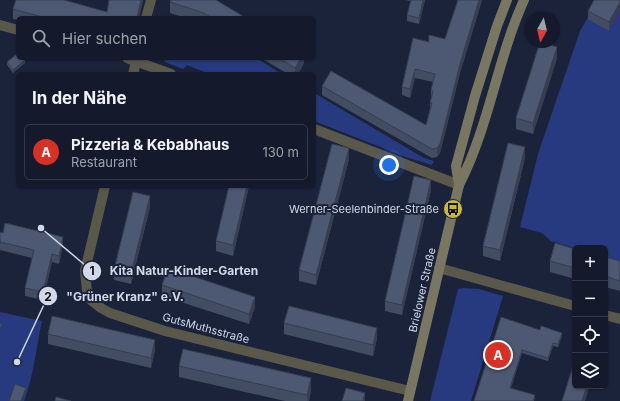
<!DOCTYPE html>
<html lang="de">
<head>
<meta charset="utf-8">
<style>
  :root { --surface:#141a2c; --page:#212738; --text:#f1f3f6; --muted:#9da1a9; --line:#333848; --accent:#d93025 }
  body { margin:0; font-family:Inter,sans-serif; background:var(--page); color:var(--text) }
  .controls { position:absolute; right:12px; bottom:12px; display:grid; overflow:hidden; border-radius:6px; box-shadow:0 1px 3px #0004 }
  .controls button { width:36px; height:36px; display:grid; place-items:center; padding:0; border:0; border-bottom:1px solid var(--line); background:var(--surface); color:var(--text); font:20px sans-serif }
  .compass { position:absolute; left:524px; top:12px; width:36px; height:36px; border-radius:50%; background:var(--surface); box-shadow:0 1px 3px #0004; rotate:188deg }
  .you { position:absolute; left:389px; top:165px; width:14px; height:14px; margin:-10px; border:3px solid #fff; border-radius:50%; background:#1a73e8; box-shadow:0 0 0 6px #1a73e833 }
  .badge { display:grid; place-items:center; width:26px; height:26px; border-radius:50%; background:var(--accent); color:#fff; font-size:13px; font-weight:700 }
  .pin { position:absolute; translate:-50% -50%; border:2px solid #fff; box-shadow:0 1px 4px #0006 }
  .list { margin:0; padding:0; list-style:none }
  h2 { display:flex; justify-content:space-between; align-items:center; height:52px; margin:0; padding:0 16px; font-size:17px }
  h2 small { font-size:13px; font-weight:400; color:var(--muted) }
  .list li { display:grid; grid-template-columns:26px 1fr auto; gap:12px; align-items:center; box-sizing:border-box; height:56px; margin:0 8px 8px; padding:0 8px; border:1px solid var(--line); border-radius:6px }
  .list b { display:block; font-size:15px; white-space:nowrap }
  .list p { margin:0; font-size:13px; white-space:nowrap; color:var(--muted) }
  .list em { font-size:13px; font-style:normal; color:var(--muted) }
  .icon { flex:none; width:22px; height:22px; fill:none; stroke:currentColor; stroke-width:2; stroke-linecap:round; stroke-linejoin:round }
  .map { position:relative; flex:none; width:620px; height:401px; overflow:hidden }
  .search { position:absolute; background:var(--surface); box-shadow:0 1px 3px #0004; left:16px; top:16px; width:300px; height:44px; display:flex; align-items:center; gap:10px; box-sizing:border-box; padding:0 14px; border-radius:6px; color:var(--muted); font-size:15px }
  .panel { position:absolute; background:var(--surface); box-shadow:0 1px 3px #0004; left:16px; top:72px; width:300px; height:116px; border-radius:6px }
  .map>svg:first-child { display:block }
  .green { fill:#273a7f }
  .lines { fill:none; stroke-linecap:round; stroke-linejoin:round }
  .street { stroke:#5a584b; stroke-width:10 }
  .secondary { stroke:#797661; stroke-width:10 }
  .wall { fill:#424c62 }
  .shaded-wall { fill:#363e50 }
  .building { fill:#4d5872; stroke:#363e50 }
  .labels { text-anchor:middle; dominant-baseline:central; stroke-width:4; stroke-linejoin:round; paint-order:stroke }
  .poi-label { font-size:11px; fill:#d1d8e8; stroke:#1b233b; text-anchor:end }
  .street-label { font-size:11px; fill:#d1d8e8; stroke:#1b233b }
  .leader { fill:none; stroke:#d1d8e8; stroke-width:1.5 }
  .callout-dot { fill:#d1d8e8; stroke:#1b233b; stroke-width:1.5 }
  .mark-label { font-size:12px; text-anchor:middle; font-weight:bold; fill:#111 }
  .callout-label { font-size:12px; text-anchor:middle; font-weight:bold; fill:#d1d8e8; stroke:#1b233b; stroke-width:4; stroke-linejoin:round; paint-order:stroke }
</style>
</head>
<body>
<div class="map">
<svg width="620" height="401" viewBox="0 0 620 401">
  <rect width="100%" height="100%" fill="#1b233b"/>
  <!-- green -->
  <g class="green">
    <polygon points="598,0 620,0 620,262 605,257 605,248 575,248 551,241 542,233 520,227 538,154 580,31"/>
    <polygon points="163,58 256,58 282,74 210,74 187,65 183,69 165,62"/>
    <polygon points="314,93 424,158 434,161 432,165 406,157 314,121"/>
    <polygon points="463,288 479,289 503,296 471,401 430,401 458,289"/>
    <path d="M0,312L42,321C36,348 34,375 24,401H0Z"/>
  </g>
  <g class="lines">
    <!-- street -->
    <g class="street">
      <polyline points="146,18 151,0"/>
      <polyline points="0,25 18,30"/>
      <polyline points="127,58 171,74"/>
      <polyline points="133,74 137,58"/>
      <polyline points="314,129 459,185"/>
      <polyline points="105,186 85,271 87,291 91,300 101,308 110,313 165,331 410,391"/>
      <polyline points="439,268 575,306"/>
      <polyline points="605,315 620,319"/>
    </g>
    <!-- secondary -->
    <g class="secondary">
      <polyline points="459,185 456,166 475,96 497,26 507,0"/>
      <path d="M408,401L459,185C489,127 497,60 524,0"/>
    </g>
  </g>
  <!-- wall -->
  <g class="wall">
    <polygon points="143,0 139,18 18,18 18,20 13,19 13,9 107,12"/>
    <polygon points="405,0 425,0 419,24 407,21 407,15 411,1"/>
    <polygon points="458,0 482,0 460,73 440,153 437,157 432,158 322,95 322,86 426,125 430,109 430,103 431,98 431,90 433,82 415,78 410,98 402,95 402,87 429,42 445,39"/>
    <polygon points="620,0 609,31 588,19 588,11"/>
    <polygon points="170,2 246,18 186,18 170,13"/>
    <polygon points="261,58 304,58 304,63 298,74 288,74"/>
    <polygon points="557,58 533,134 516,129 516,118"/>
    <polygon points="7,62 25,63 13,73 7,65"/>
    <polygon points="525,158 500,261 483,256 483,246"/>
    <polygon points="349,159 316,285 299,281 299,270"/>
    <polygon points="229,186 249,186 233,256 216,251 216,241"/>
    <polygon points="431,190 402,315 385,311 385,301"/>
    <polygon points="150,207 131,284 114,280 114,270"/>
    <polygon points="0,232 63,245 59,264 52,262 43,300 25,296 25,288 32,258 0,250"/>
    <polygon points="575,249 575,279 550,272 550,261"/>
    <polygon points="605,257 620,261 620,291 605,287"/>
    <polygon points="162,285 255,307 249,324 162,296"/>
    <polygon points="284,323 377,338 373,356 284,334"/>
    <polygon points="540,330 562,336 558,347 553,346 548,361 522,353 511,388 535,398 534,401 474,401"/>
    <polygon points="48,334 155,350 151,368 48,344"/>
    <polygon points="179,366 311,389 309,401 285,401 179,377"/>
  </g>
  <!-- shaded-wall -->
  <g class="shaded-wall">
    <polygon points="141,0 143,0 139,18 137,18"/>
    <polygon points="423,0 425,0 419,24 419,18"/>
    <polygon points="479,0 482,0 460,73 440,153 437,157 437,148 460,64"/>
    <polygon points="620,2 620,10 609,31 609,22"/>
    <polygon points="557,47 557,58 533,134 533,123"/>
    <polygon points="301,58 304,58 304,63 298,74 295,74 295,68"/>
    <polygon points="25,60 25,63 13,73 13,70"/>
    <polygon points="415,69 415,78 410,98 410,89"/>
    <polygon points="525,147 525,158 500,261 500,250"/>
    <polygon points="349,148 349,159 316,285 316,275"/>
    <polygon points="431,180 431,190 402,315 402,305"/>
    <polygon points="247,186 249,186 233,256 233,245"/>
    <polygon points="150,196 150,207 131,284 131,274"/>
    <polygon points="63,237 63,245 59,264 59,256"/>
    <polygon points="52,254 52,262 43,300 43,292"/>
    <polygon points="255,297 255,307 249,324 249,314"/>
    <polygon points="377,328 377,338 373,356 373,345"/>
    <polygon points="562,333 562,336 558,347 558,344"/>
    <polygon points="155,340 155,350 151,368 151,358"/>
    <polygon points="553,343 553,346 548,361 548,358"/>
    <polygon points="522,350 522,353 510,391 510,388"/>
    <polygon points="311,378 311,389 309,401 307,401 307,395"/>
    <polygon points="587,386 590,386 585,401 582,401"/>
    <polygon points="26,388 26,391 22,401 21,401"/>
    <polygon points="365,393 365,401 363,401"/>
  </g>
  <!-- building -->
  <g class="building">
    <polygon points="16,0 64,0 107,12 109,0 141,0 137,18 46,18 13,9"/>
    <polygon points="171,0 216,0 246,18 212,18 204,13 170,2"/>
    <polygon points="411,0 423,0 419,18 407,15"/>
    <polygon points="458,0 479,0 460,64 440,144 437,148 432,149 322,86 331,71 426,125 432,103 430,103 433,91 431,90 435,74 415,69 410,89 402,87 413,38 429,42 429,35 445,39"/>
    <polygon points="594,0 620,0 620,2 609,22 588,11"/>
    <polygon points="540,42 557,47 533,123 516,118"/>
    <polygon points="18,53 18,58 24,58 25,60 13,70 7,62"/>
    <polygon points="279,58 301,58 295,68"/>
    <polygon points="508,143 525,147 500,250 483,246"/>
    <polygon points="332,144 349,148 316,275 299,270"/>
    <polygon points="414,176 431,180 402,305 385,301"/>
    <polygon points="229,186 247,186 233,245 216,241"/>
    <polygon points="133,192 150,196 131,274 114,270"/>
    <polygon points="5,223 63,237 59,256 52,254 43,292 25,288 34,250 0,242 0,244 0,232 3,233"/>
    <polygon points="555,243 575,249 575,268 550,261"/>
    <polygon points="605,257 620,261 620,281 605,276"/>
    <polygon points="168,268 255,297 249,314 162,285"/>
    <polygon points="289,306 377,328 373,345 284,323"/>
    <polygon points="52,316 155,340 151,358 48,334"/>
    <polygon points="501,317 540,330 541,326 562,333 558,344 553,343 548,358 522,350 510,388 535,395 533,401 474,401"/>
    <polygon points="0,323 2,324 0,331"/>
    <polygon points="183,349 311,378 307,395 179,366"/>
    <polygon points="575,360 575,386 587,386 582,401 562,401"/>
    <polygon points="15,384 26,388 21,401 9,401"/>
    <polygon points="346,388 365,393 363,401 342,401"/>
    <polygon points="56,397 71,401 55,401"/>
  </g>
  <!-- icons -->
  <defs>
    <g id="bus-disc" transform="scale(1)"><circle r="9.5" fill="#ccb938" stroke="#1b233b"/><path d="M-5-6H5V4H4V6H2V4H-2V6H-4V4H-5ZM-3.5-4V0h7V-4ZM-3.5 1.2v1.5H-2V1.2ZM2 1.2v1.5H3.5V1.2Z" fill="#111"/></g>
  </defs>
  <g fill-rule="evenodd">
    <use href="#bus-disc" x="453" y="209"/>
  </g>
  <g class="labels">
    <!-- poi labels -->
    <g class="poi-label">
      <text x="439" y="209">Werner-Seelenbinder-Straße</text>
    </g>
    <!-- street labels -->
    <g class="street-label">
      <text transform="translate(422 290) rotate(-77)">Brielower Straße</text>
      <text transform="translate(206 328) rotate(15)">GutsMuthsstraße</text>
    </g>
  </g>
  <!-- callouts -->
  <path class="leader" d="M41 228L92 271M17 362L48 296"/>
  <g class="callout-dot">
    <circle cx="41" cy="228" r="4"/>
    <circle cx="17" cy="362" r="4"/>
    <circle cx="92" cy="271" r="10"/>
    <circle cx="48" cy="296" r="10"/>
  </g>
  <g class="mark-label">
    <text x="92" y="275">1</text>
    <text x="48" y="301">2</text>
  </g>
  <g class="callout-label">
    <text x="184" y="275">Kita Natur-Kinder-Garten</text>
    <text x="125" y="301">"Grüner Kranz" e.V.</text>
  </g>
</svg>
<div class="controls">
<button>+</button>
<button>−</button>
<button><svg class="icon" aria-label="locate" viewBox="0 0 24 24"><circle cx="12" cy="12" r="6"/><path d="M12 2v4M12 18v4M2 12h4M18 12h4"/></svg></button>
<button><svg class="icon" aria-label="layers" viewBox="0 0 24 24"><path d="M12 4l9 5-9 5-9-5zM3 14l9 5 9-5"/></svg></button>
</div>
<svg class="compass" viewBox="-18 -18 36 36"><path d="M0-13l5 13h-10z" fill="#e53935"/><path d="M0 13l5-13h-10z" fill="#9da1a9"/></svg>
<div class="you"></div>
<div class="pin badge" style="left:498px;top:355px">A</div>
<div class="search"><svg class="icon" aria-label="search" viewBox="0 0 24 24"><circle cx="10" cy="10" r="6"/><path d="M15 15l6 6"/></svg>Hier suchen</div>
<section class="panel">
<h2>In der Nähe<small></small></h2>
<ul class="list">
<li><span class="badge">A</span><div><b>Pizzeria &amp; Kebabhaus</b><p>Restaurant</p></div><em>130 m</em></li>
</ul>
</section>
</div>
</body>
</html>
